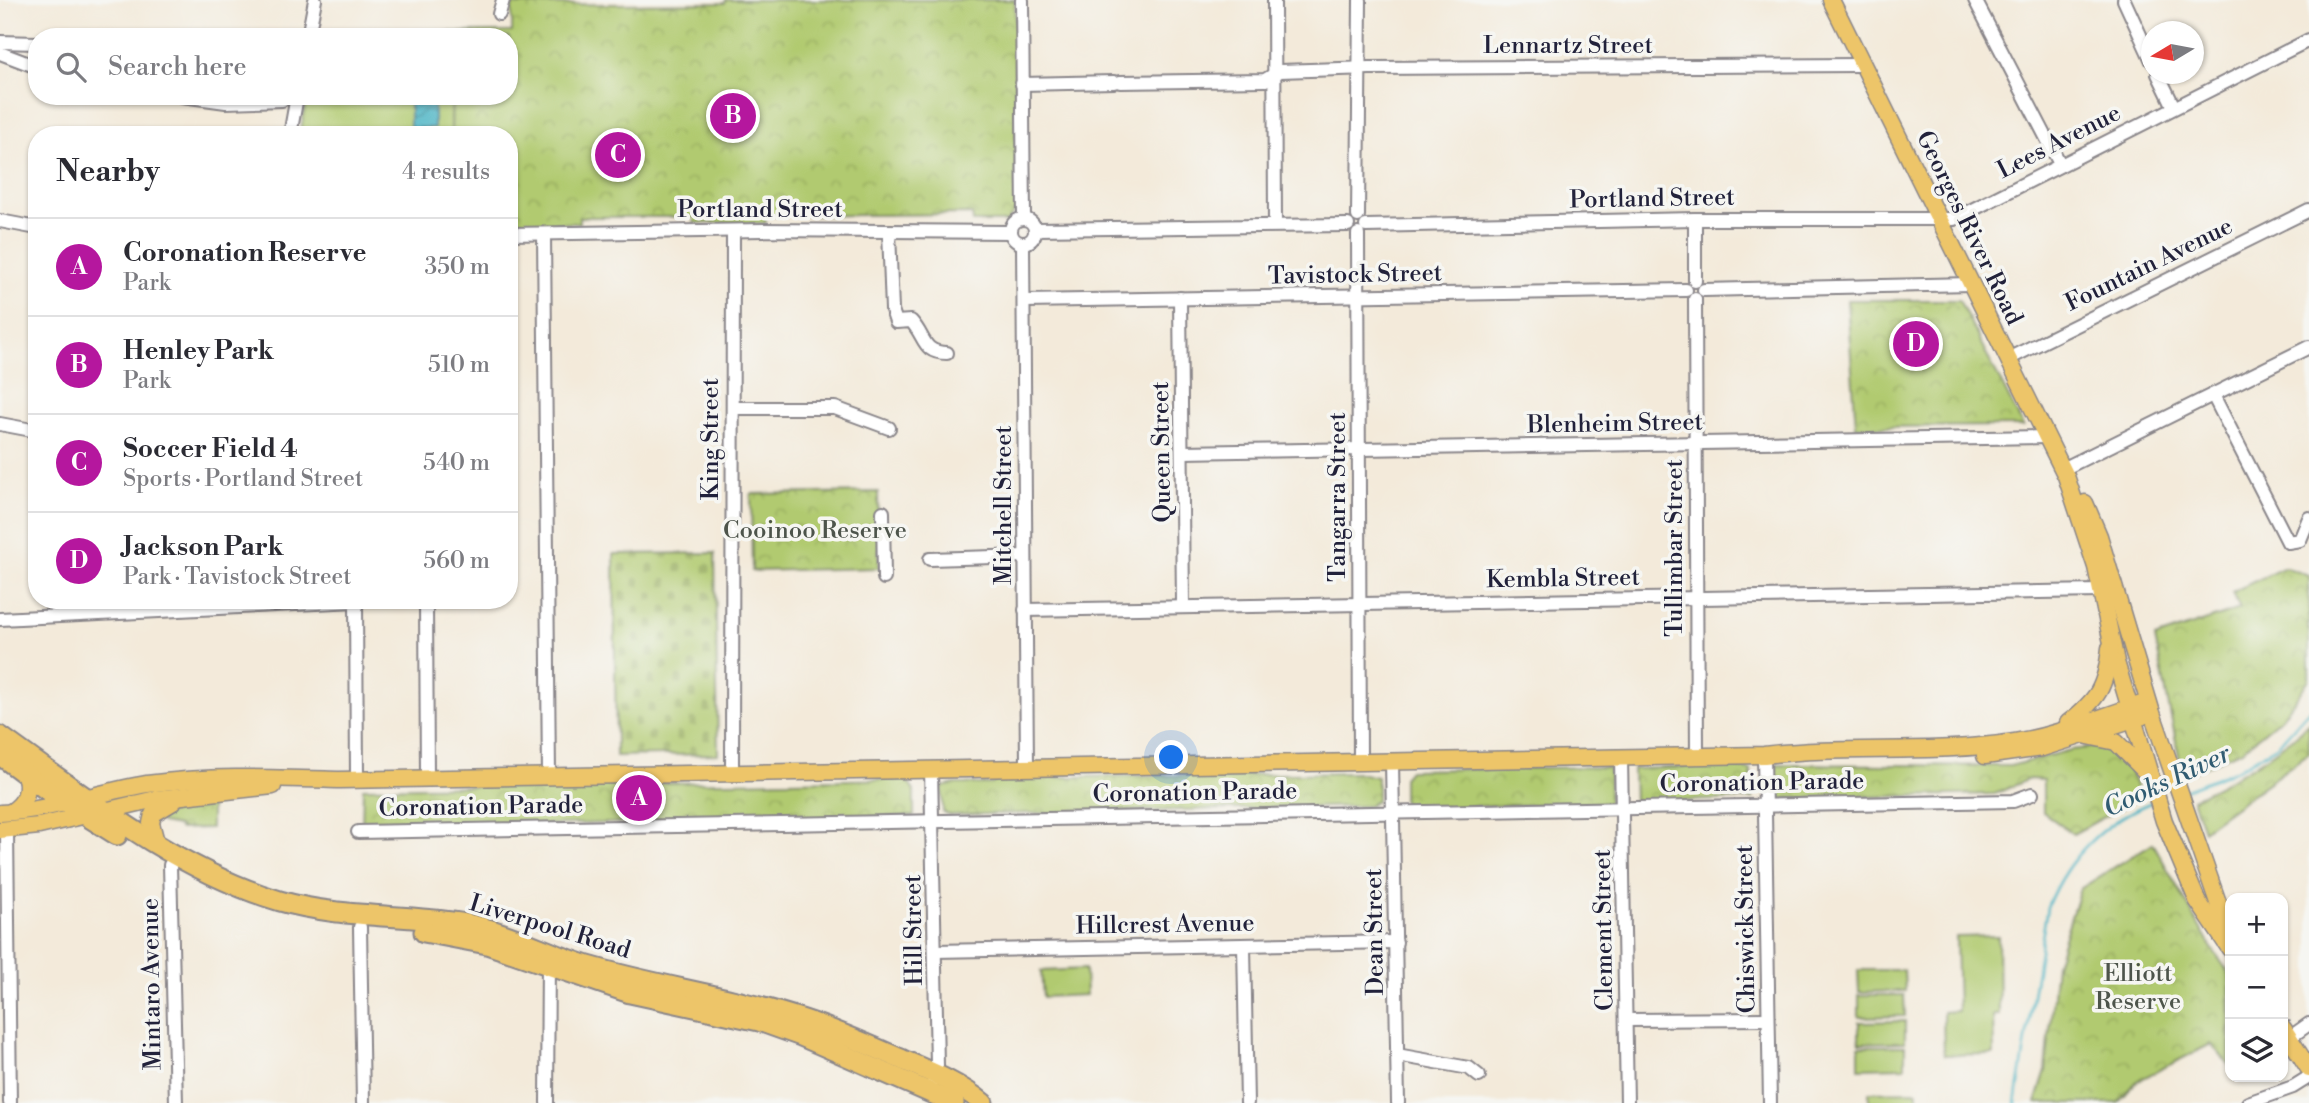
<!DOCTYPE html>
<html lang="en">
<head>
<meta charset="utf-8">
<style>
  :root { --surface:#fff; --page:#f2f2f3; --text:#2b2b33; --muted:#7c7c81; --line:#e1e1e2; --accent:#b5179e }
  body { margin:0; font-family:"Libre Bodoni",serif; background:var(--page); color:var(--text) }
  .controls { position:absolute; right:21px; bottom:21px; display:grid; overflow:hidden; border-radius:14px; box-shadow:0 2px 5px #0004 }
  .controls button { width:63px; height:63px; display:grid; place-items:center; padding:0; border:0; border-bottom:2px solid var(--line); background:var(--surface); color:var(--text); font:35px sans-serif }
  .compass { position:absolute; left:2141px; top:21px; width:63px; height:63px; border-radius:50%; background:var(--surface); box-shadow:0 2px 5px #0004; rotate:260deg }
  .you { position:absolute; left:1172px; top:758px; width:24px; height:24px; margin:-18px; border:5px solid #fff; border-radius:50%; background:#1a73e8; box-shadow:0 0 0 10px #1a73e833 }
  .badge { display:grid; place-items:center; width:46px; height:46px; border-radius:50%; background:var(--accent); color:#fff; font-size:23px; font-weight:700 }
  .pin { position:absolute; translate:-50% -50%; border:4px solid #fff; box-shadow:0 2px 7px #0006 }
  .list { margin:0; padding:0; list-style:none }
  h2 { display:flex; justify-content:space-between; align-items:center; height:91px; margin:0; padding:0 28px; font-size:30px }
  h2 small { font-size:23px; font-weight:400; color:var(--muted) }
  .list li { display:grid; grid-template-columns:46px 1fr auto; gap:21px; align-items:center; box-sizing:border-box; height:98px; padding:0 28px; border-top:2px solid var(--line) }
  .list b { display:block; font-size:26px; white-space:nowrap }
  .list p { margin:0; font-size:23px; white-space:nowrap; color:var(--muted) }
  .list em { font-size:23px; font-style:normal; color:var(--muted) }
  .icon { flex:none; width:38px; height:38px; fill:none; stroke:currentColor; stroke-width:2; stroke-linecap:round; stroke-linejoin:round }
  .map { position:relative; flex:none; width:2309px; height:1103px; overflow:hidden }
  .search { position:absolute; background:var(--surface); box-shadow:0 2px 5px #0004; left:28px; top:28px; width:490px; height:77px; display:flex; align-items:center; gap:18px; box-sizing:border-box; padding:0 24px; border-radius:28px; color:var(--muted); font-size:26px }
  .panel { position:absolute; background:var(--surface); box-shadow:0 2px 5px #0004; left:28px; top:126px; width:490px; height:483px; border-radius:28px }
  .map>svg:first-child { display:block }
  .grass { fill:#b1ca6f; stroke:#6a7655; stroke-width:2 }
  .cemetery { fill:url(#cemetery-stones); stroke:#6a7655; stroke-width:2 }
  .park { fill:url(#park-crowns); stroke:#6a7655; stroke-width:2 }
  .water { fill:url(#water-waves); stroke:#356b80; stroke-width:2 }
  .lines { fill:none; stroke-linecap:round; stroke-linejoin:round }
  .stream { stroke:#48b4c5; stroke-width:2.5 }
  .minor-casing { stroke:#8a868a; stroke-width:16 }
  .major-casing { stroke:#8a868a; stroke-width:19 }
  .highway-casing { stroke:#8a868a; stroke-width:23 }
  .minor { stroke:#fff; stroke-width:12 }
  .major { stroke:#edc569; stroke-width:16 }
  .highway { stroke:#edc569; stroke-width:19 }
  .labels { text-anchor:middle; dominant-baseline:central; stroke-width:7; stroke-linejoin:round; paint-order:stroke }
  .street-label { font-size:24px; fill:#22223b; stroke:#f6f6f2 }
  .park-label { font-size:24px; fill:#4d544b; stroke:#f6f6f2 }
  .water-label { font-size:26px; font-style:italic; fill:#315c72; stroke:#f6f6f2 }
</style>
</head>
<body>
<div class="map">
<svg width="2309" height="1103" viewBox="0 0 2309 1103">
  <defs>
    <pattern id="cemetery-stones" width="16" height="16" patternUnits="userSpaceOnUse" patternTransform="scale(1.75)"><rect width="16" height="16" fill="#b1ca6f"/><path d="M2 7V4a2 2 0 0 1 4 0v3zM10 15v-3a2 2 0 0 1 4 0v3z" fill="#98ad61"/></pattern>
    <pattern id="park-crowns" width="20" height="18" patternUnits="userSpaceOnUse" patternTransform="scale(1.75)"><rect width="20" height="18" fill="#b1ca6f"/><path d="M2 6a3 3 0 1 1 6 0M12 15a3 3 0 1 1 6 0" fill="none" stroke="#98ad61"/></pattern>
    <pattern id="water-waves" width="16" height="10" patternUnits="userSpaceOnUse" patternTransform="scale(1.75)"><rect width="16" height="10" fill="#48b4c5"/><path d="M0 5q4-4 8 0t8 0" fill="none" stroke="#3c92a1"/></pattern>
  </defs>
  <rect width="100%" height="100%" fill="#f6f6f2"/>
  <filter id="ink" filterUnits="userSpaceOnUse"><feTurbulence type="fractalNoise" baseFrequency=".0143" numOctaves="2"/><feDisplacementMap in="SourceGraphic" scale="14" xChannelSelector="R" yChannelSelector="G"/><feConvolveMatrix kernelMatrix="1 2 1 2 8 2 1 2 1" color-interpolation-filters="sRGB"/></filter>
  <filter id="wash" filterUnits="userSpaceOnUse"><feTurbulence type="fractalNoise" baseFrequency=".00686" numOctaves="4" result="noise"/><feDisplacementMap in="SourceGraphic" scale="28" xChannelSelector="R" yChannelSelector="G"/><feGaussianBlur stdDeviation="1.57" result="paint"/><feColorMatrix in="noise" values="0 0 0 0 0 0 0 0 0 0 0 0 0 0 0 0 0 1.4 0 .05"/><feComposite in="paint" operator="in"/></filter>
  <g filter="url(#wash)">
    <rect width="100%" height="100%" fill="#f3eada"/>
    <!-- grass -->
    <g class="grass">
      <polygon points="307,96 452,96 451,135 300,134"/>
      <polygon points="1998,936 1999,1015 1993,1015 1994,1054 1944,1055 1943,1012 1958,1011 1956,937"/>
      <polygon points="1085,969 1086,995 1043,997 1041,971"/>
      <polygon points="1858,970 1904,970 1905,991 1859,992"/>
      <polygon points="1859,995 1904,995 1905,1016 1859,1017"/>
      <polygon points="1905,1021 1905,1042 1859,1043 1859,1022"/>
      <polygon points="1859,1046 1905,1046 1905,1067 1859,1068"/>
      <polygon points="1917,1091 1917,1103 1869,1103 1869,1092"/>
    </g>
    <!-- cemetery -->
    <polygon class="cemetery" points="715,553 718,754 616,756 614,554"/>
    <!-- park -->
    <g class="park">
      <polygon points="726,0 1015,0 1016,210 1007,222 973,222 972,214 765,216 766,223 694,223 694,217 579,217 579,223 509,224 509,135 451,135 452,96 509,96 509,37 446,37 446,32 512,32 512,5 725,3"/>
      <polygon points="1847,300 1959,300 2023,426 1856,427"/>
      <polygon points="878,492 879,568 752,571 751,494"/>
      <polygon points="2285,567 2309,576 2309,679 2300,693 2282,717 2242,750 2183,776 2155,638 2240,609 2232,592"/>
      <path d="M2309,724V753L2203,830L2192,799C2235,778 2273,756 2309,724Z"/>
      <path d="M2103,746C2129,753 2132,776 2140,798L2073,834L2043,812V780L2029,779L1995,794L1776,799V764L2010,766L2071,750Z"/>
      <polygon points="1721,766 1751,770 1752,799 1634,802 1633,769"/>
      <polygon points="1609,767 1609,803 1407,808 1403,802 1403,777 1409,770"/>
      <polygon points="1359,773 1377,777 1377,800 1369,806 949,815 943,812 942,787 955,784 992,784 998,778"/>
      <polygon points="906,779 914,791 914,816 362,829 363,788"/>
      <polygon points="211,803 211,828 179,829 178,826 161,823 160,818 176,809"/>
      <polygon points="2153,843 2208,942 2230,975 2230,1066 2211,1044 2137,1081 2118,1103 2036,1103 2046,1071 2056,964 2080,889"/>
    </g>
    <!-- water -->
    <rect class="water" x="410" y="96" width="24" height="32"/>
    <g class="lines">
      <!-- stream -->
      <g class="stream">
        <polyline points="2184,790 2236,770 2278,745 2309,710"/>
        <path d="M2016,1103L2047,907C2067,858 2103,822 2152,802"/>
      </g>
    </g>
  </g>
  <g filter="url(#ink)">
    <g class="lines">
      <!-- minor casing -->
      <g class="minor-casing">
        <g id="minor">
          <polyline points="1022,0 1024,218"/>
          <polyline points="1274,0 1275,225"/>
          <polyline points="1975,0 2060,164"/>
          <polyline points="2124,0 2152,61"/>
          <polyline points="499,14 503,0"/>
          <polyline points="308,37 315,0"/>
          <polyline points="0,42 37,43"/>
          <polyline points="0,53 37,67"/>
          <polyline points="2158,74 2174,107"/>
          <polyline points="1120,82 1265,80 1280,71 1370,68 1863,65"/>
          <polyline points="1022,84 1114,82"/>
          <polyline points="182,96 226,102 282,100"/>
          <polyline points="290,135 297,96"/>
          <polyline points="1358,216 1360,0"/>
          <circle cx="1023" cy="231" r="12"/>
          <polyline points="0,221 37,228"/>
          <polyline points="1366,226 1695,219 1954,219 2309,40"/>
          <polyline points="1036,229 1348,225"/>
          <path d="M889,231L892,310L896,322L911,321C926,337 922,353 947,353"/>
          <polyline points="509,234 764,230 1011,232"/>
          <polyline points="544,234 549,776"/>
          <polyline points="1358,234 1360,761"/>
          <polyline points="1023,243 1027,767"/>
          <polyline points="1695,281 1695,219"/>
          <polyline points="1704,290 1971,284"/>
          <polyline points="1180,298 1183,605"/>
          <polyline points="1695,299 1697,756"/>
          <polyline points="1025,301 1686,290"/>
          <polyline points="2008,359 2309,210"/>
          <polyline points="2213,395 2288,542 2300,540 2309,518"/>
          <polyline points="733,408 835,408 889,428"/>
          <polyline points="0,424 37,431"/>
          <polyline points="1184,452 2047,437"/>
          <polyline points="2063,469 2309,347"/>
          <polyline points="883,512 884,578"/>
          <polyline points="930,559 1025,556"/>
          <polyline points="356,600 357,779"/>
          <polyline points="426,600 427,778"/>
          <polyline points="1025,610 2101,591"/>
          <polyline points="0,619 356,601"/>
          <polyline points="1764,755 1770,1103"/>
          <polyline points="1621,757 1627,1103"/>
          <polyline points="1392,761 1398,1103"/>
          <polyline points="931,769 937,1065 933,1080"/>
          <polyline points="732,773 733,231"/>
          <polyline points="7,830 10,1103"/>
          <polyline points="358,832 2013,801 2032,794"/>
          <polyline points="170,865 176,1103"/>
          <polyline points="360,927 363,1103"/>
          <polyline points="1244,945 1247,1103"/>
          <polyline points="935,951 1396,942"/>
          <polyline points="1627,1020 1768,1019"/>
          <polyline points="2289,1038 2309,1024"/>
          <polyline points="1397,1055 1469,1068 1479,1076"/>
          <polyline points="547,1103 548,960"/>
          <polyline points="2248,1103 2293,1087 2309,1077"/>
        </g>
      </g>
      <!-- major casing -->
      <g class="major-casing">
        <g id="major">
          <polyline points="1831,0 2066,476 2096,567 2116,662 2164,821 2197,900 2230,949"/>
          <polyline points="2085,503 2099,536 2152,713 2230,937"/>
          <path d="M2068,723C2098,699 2106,687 2110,648"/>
          <polyline points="2088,736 2116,742 2144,770"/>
          <polyline points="1985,756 2042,748 2143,716"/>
          <path d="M11,812C26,802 30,791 25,773"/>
          <path d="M0,813C50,811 98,792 147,784C211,775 275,778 340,780L1764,755C1847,745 1932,755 2015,742C2060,735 2104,715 2148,702"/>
          <polyline points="0,830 39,826 156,799 273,786"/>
          <polyline points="156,842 151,823 153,814 173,802"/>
          <polyline points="2283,1028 2309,1069"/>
        </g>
      </g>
      <!-- highway casing -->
      <g class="highway-casing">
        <g id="highway">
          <path d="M0,736C85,797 178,871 280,901C339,918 400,914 460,923C507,930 547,954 592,967C662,987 735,997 804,1020C838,1031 871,1046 903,1060C931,1072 960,1084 983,1103"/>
          <polyline points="0,755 52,794 117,835"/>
          <polyline points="424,932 487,944 630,993 759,1021 801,1036 954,1103"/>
        </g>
      </g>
      <!-- minor -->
      <use href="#minor" class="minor"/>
      <!-- major -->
      <use href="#major" class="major"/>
      <!-- highway -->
      <use href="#highway" class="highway"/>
    </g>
  </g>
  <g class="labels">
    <!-- street labels -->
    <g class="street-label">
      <text x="1568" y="46">Lennartz Street</text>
      <text transform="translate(2059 142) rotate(-27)">Lees Avenue</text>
      <text transform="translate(1652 199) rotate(-1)">Portland Street</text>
      <text x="760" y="210">Portland Street</text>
      <text transform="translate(1969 228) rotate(64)">Georges River Road</text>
      <text transform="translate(2149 265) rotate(-26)">Fountain Avenue</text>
      <text transform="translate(1355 275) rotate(-1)">Tavistock Street</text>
      <text transform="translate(1615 424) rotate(-1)">Blenheim Street</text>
      <text transform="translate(711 439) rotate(-90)">King Street</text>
      <text transform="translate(1162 452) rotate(-91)">Queen Street</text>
      <text transform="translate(1338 497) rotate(-90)">Tangarra Street</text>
      <text transform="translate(1004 505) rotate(-90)">Mitchell Street</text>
      <text transform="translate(1675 548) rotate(-90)">Tullimbar Street</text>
      <text transform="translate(1563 579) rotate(-1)">Kembla Street</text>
      <text transform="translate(1762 783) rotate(-1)">Coronation Parade</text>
      <text transform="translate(1195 793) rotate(-1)">Coronation Parade</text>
      <text transform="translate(481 807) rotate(-1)">Coronation Parade</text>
      <text transform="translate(1165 925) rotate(-1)">Hillcrest Avenue</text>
      <text transform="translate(550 927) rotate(17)">Liverpool Road</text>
      <text transform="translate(1746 929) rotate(-91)">Chiswick Street</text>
      <text transform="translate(914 930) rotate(-91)">Hill Street</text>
      <text transform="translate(1604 930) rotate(-91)">Clement Street</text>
      <text transform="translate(1375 932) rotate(-91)">Dean Street</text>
      <text transform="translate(152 984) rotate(-91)">Mintaro Avenue</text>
    </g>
    <!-- park labels -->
    <g class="park-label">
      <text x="815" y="531">Cooinoo Reserve</text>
      <text x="2138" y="974">Elliott<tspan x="2138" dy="28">Reserve</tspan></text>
    </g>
    <!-- water labels -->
    <g class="water-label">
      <text transform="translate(2167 781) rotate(-25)">Cooks River</text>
    </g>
  </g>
</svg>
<div class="controls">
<button>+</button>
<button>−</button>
<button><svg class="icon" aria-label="layers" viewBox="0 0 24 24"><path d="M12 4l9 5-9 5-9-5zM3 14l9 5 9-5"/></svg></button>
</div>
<svg class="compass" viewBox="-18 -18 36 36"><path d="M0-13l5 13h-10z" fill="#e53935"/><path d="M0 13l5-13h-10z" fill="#7c7c81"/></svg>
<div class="you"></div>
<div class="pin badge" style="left:639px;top:798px">A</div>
<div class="pin badge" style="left:733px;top:116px">B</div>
<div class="pin badge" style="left:618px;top:155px">C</div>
<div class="pin badge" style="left:1916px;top:344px">D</div>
<div class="search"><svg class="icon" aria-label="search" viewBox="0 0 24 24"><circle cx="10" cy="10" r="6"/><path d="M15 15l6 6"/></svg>Search here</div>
<section class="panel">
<h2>Nearby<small>4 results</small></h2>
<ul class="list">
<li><span class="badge">A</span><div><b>Coronation Reserve</b><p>Park</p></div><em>350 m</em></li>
<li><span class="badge">B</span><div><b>Henley Park</b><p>Park</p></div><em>510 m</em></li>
<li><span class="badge">C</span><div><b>Soccer Field 4</b><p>Sports · Portland Street</p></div><em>540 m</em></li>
<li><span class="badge">D</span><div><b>Jackson Park</b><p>Park · Tavistock Street</p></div><em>560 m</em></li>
</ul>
</section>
</div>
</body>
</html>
